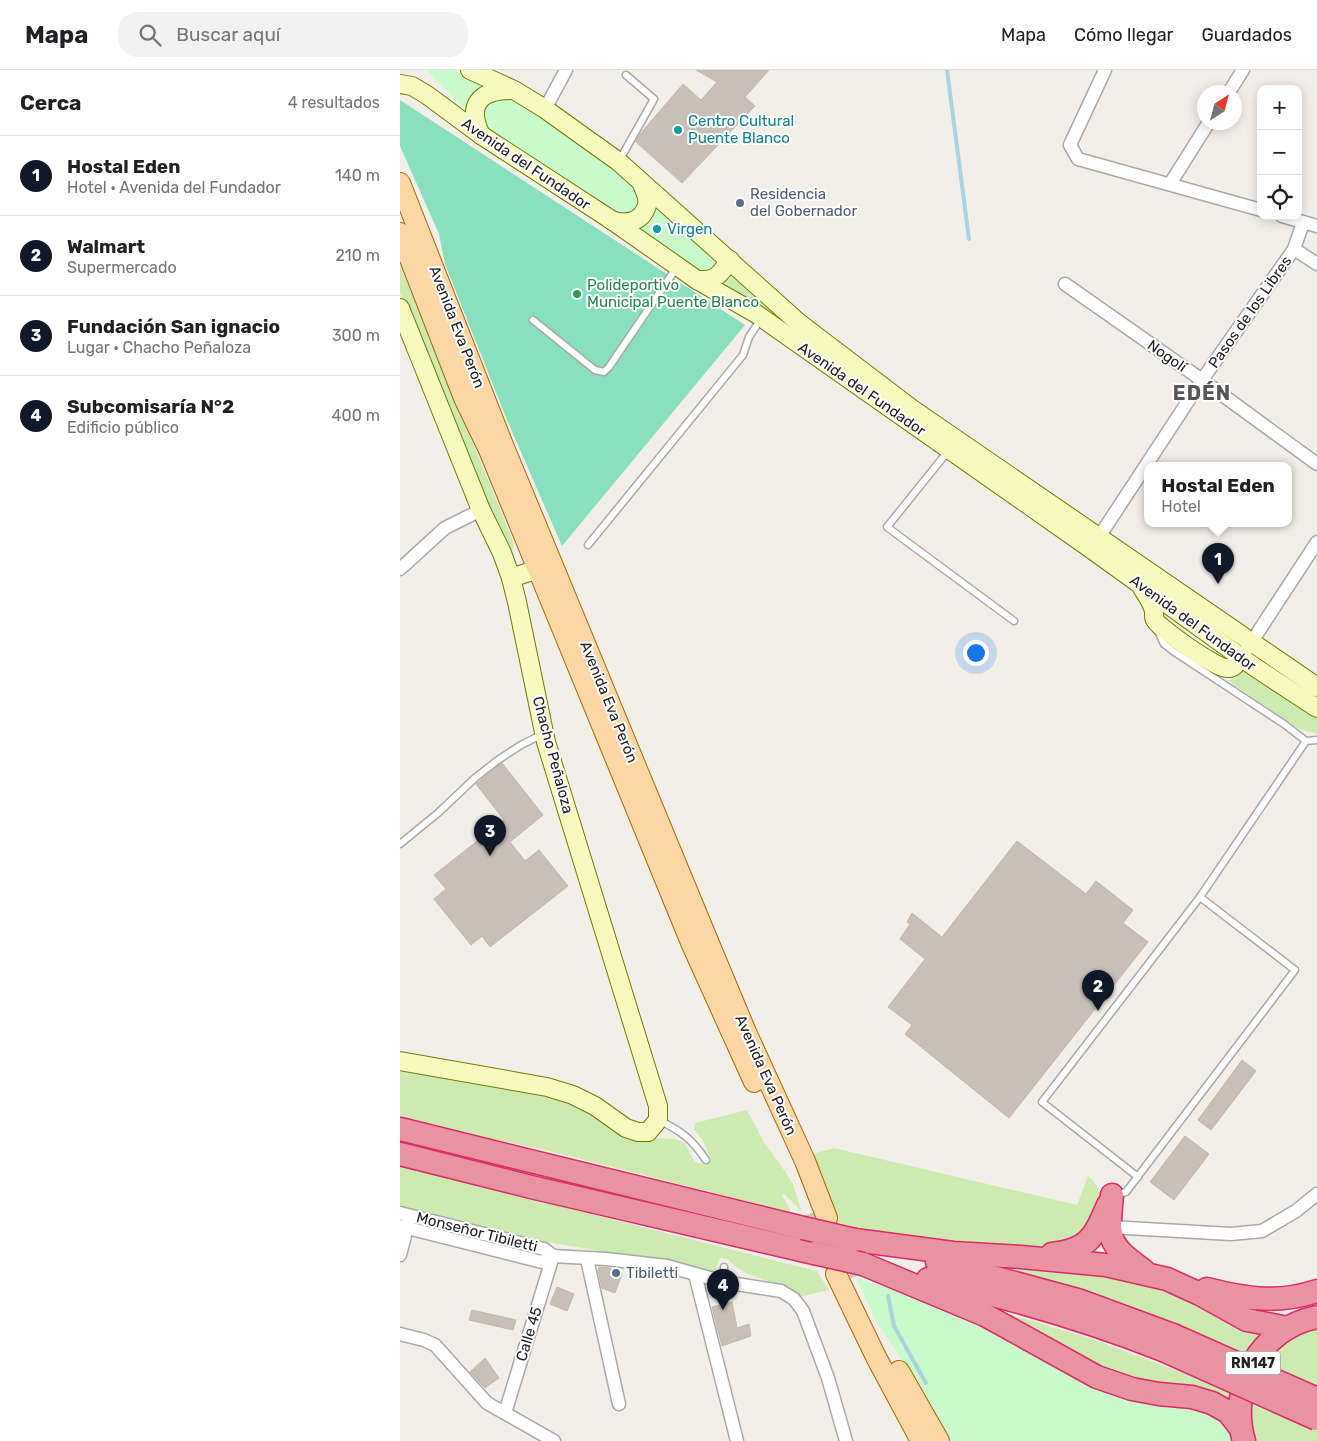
<!DOCTYPE html>
<html lang="es">
<head>
<meta charset="utf-8">
<style>
  :root { --surface:#fff; --page:#f2f2f2; --text:#202124; --muted:#757577; --line:#e0e0e0; --accent:#111827 }
  body { margin:0; font-family:Rubik,sans-serif; background:var(--page); color:var(--text) }
  .controls { position:absolute; right:15px; top:15px; display:grid; overflow:hidden; border-radius:10px; box-shadow:0 2px 12px #0003 }
  .controls button { width:45px; height:45px; display:grid; place-items:center; padding:0; border:0; border-bottom:1px solid var(--line); background:var(--surface); color:var(--text); font:25px sans-serif }
  .compass { position:absolute; left:797px; top:15px; width:45px; height:45px; border-radius:50%; background:var(--surface); box-shadow:0 2px 12px #0003; rotate:36deg }
  .you { position:absolute; left:575px; top:582px; width:18px; height:18px; margin:-12px; border:4px solid #fff; border-radius:50%; background:#1a73e8; box-shadow:0 0 0 8px #1a73e833 }
  .badge { display:grid; place-items:center; width:32px; height:32px; border-radius:50%; background:var(--accent); color:#fff; font-size:16px; font-weight:700 }
  .pin { position:absolute; translate:-50% -41px; filter:drop-shadow(0 1px 2px #0008) }
  .pin::after { content:''; position:absolute; top:26px; width:18px; height:15px; background:inherit; clip-path:polygon(0 0,100% 0,50% 100%) }
  .popup { position:absolute; left:744px; top:392px; width:148px; height:65px; box-sizing:border-box; display:grid; place-content:center; border-radius:10px; background:var(--surface); filter:drop-shadow(0 1px 4px #0005); font-size:16px; white-space:nowrap; color:var(--muted) }
  .popup b { font-size:19px; color:var(--text) }
  .popup::after { content:''; position:absolute; left:50%; top:100%; margin-left:-10px; border:10px solid transparent; border-top-color:var(--surface) }
  .list { margin:0; padding:0; list-style:none }
  h2 { display:flex; justify-content:space-between; align-items:center; height:65px; margin:0; padding:0 20px; font-size:21px }
  h2 small { font-size:16px; font-weight:400; color:var(--muted) }
  .list li { display:grid; grid-template-columns:32px 1fr auto; gap:15px; align-items:center; box-sizing:border-box; height:80px; padding:0 20px; border-top:1px solid var(--line) }
  .list b { display:block; font-size:19px; white-space:nowrap }
  .list p { margin:0; font-size:16px; white-space:nowrap; color:var(--muted) }
  .list em { font-size:16px; font-style:normal; color:var(--muted) }
  .icon { flex:none; width:28px; height:28px; fill:none; stroke:currentColor; stroke-width:2; stroke-linecap:round; stroke-linejoin:round }
  .map { position:relative; flex:none; width:917px; height:1371px; overflow:hidden }
  header { display:flex; align-items:center; gap:30px; box-sizing:border-box; height:70px; padding:0 25px; background:var(--surface); border-bottom:1px solid var(--line) }
  header strong { font-size:24px }
  nav { display:flex; gap:28px; margin-inline-start:auto; font-size:18px }
  .search { width:350px; height:45px; background:var(--page); display:flex; align-items:center; gap:12px; box-sizing:border-box; padding:0 18px; border-radius:20px; color:var(--muted); font-size:19px }
  main { display:flex }
  aside { flex:1; background:var(--surface) }
  .map>svg:first-child { display:block }
  .grass { fill:#cdebb0 }
  .park { fill:#c8facc }
  .pitch { fill:#88e0be }
  .lines { fill:none; stroke-linecap:round; stroke-linejoin:round }
  .stream { stroke:#aad3df; stroke-width:4 }
  .building { fill:#c7bfb8; stroke:#c4b6ab }
  .primary-tunnel { stroke:#c8c6c1; stroke-width:20; stroke-dasharray:20 10; stroke-linecap:butt }
  .lane-casing { stroke:#a9a9a9; stroke-width:9 }
  .street-casing { stroke:#a9a9a9; stroke-width:15 }
  .secondary-casing { stroke:#707d05; stroke-width:20 }
  .primary-casing { stroke:#a06b00; stroke-width:22 }
  .highway-casing { stroke:#dc2a67; stroke-width:25 }
  .lane { stroke:#fff; stroke-width:6 }
  .street { stroke:#fff; stroke-width:12 }
  .secondary { stroke:#f7fabf; stroke-width:18 }
  .primary { stroke:#fcd6a4; stroke-width:20 }
  .highway { stroke:#e892a2; stroke-width:22 }
  .highway-bridge-casing { stroke:#dc2a67; stroke-width:25; stroke-linecap:butt }
  .highway-bridge { stroke:#e892a2; stroke-width:22 }
  .culture-dot { fill:#0f9aa8; stroke:#fff; stroke-width:2 }
  .service-dot { fill:#5c6f8a; stroke:#fff; stroke-width:2 }
  .leisure-dot { fill:#2e9e5b; stroke:#fff; stroke-width:2 }
  .labels { text-anchor:middle; dominant-baseline:central; stroke-width:4; stroke-linejoin:round; paint-order:stroke }
  .shield { fill:#fff; stroke:#646464; stroke-width:1 }
  .shield-label { font-size:14px; font-weight:bold; fill:#222 }
  .culture-label { font-size:15px; fill:#0d838f; stroke:#fff; text-anchor:start }
  .street-label { font-size:15px; fill:#222; stroke:#fff }
  .service-label { font-size:15px; fill:#4e5e75; stroke:#fff; text-anchor:start }
  .leisure-label { font-size:15px; fill:#27864d; stroke:#fff; text-anchor:start }
  .district-label { font-size:20px; font-weight:bold; letter-spacing:1px; fill:#555; stroke:#fff }
</style>
</head>
<body>
<header>
<strong>Mapa</strong>
<div class="search"><svg class="icon" aria-label="search" viewBox="0 0 24 24"><circle cx="10" cy="10" r="6"/><path d="M15 15l6 6"/></svg>Buscar aquí</div>
<nav><a>Mapa</a><a>Cómo llegar</a><a>Guardados</a></nav>
</header>
<main>
<aside>
<h2>Cerca<small>4 resultados</small></h2>
<ul class="list">
<li><span class="badge">1</span><div><b>Hostal Eden</b><p>Hotel · Avenida del Fundador</p></div><em>140 m</em></li>
<li><span class="badge">2</span><div><b>Walmart</b><p>Supermercado</p></div><em>210 m</em></li>
<li><span class="badge">3</span><div><b>Fundación San ignacio</b><p>Lugar · Chacho Peñaloza</p></div><em>300 m</em></li>
<li><span class="badge">4</span><div><b>Subcomisaría N°2</b><p>Edificio público</p></div><em>400 m</em></li>
</ul>
</aside>
<div class="map">
<svg width="917" height="1371" viewBox="0 0 917 1371">
  <rect width="100%" height="100%" fill="#f2efe9"/>
  <!-- grass -->
  <g class="grass">
    <polygon points="0,195 112,469 114,476 111,482 108,483 51,353 0,223"/>
    <polygon points="329,199 386,253 317,214"/>
    <polygon points="843,598 917,648 917,663 905,661 896,657 827,610 835,609"/>
    <polygon points="0,997 103,1017 159,1030 179,1037 231,1067 276,1069 285,1074 295,1092 304,1094 311,1089 302,1069 294,1059 295,1053 347,1040 365,1074 382,1097 393,1114 402,1142 384,1124 382,1125 391,1142 141,1079 38,1058 0,1047"/>
    <polygon points="0,1066 134,1104 249,1132 247,1140 0,1079"/>
    <polygon points="434,1078 677,1135 688,1106 693,1110 705,1133 693,1160 665,1176 597,1177 483,1163 435,1152 431,1136 429,1124 413,1088 416,1083"/>
    <path d="M0,1096L417,1201L429,1220L399,1227C392,1223 385,1218 378,1215C360,1208 340,1204 328,1189L320,1188L315,1200L309,1204L211,1183L135,1170L0,1137Z"/>
    <polygon points="609,1191 724,1203 865,1262 830,1337 727,1313 595,1240 690,1268 783,1303 800,1265 592,1198"/>
    <path d="M917,1255V1371H856C841,1332 857,1283 895,1263C902,1260 910,1258 917,1255Z"/>
  </g>
  <!-- park -->
  <g class="park">
    <polygon points="27,0 53,0 92,17 70,44"/>
    <polygon points="106,24 155,54 236,115 241,134 234,143 218,146 85,56 80,47 84,32"/>
    <polygon points="251,129 314,189 316,195 314,203 300,205 232,157"/>
    <polygon points="456,1208 525,1229 771,1333 824,1345 834,1371 546,1371 509,1301 478,1254"/>
  </g>
  <!-- pitch -->
  <polygon class="pitch" points="0,30 345,255 162,476 107,350 45,194 39,164 0,76"/>
  <g class="lines">
    <!-- stream -->
    <g class="stream">
      <polyline points="547,0 569,169"/>
      <polyline points="488,1226 494,1256 526,1313"/>
    </g>
  </g>
  <!-- building -->
  <g class="building">
    <polygon points="296,0 369,0 345,27 355,36 282,113 236,72 240,64 283,14 301,30 317,12"/>
    <polygon points="102,693 143,745 110,772 125,791 139,780 168,816 90,877 82,866 71,875 34,829 46,819 34,805 104,750 76,714"/>
    <polygon points="617,771 686,824 696,811 733,840 723,853 748,872 609,1048 505,964 512,955 488,937 525,889 500,869 510,854 507,852 512,843 542,867"/>
    <polygon points="842,990 856,1001 811,1060 798,1050"/>
    <polygon points="785,1066 809,1084 774,1130 750,1112"/>
    <polygon points="199,1197 209,1198 222,1204 215,1223 202,1218 198,1200"/>
    <polygon points="157,1217 174,1224 167,1241 150,1234"/>
    <polygon points="332,1232 337,1258 349,1254 351,1266 322,1276 312,1237"/>
    <polygon points="72,1240 116,1250 113,1260 69,1250"/>
    <polygon points="85,1288 99,1308 85,1318 70,1302"/>
  </g>
  <g class="lines">
    <!-- primary-tunnel -->
    <g class="primary-tunnel">
      <polyline points="412,1143 424,1174"/>
      <polyline points="439,1177 451,1208"/>
    </g>
    <!-- lane casing -->
    <g class="lane-casing">
      <g id="lane">
        <polyline points="219,91 254,29 226,5"/>
        <polyline points="133,250 195,300 204,302 209,297 277,197"/>
        <polyline points="549,380 487,457 614,551"/>
        <polyline points="188,475 343,285 349,267 361,249"/>
        <polyline points="758,561 764,574 773,581 884,654 906,671 917,670"/>
        <polyline points="0,774 38,743 75,708 98,690 121,675 143,664"/>
        <path d="M259,1050C282,1062 291,1068 306,1090"/>
        <polyline points="738,1107 642,1032 800,827 906,671"/>
        <polyline points="714,1125 726,1122 895,900 800,827"/>
        <polyline points="324,1212 324,1197"/>
      </g>
    </g>
    <!-- street casing -->
    <g class="street-casing">
      <g id="street">
        <polyline points="705,0 670,75 678,89 861,140"/>
        <polyline points="829,22 843,0"/>
        <polyline points="145,39 166,0"/>
        <polyline points="770,114 809,52"/>
        <polyline points="882,146 917,156"/>
        <polyline points="894,179 917,194"/>
        <polyline points="665,214 802,310 917,394"/>
        <polyline points="695,473 802,310 894,179 903,153"/>
        <polyline points="0,499 45,458 81,440"/>
        <polyline points="847,579 917,472"/>
        <polyline points="0,1143 144,1179 153,1186"/>
        <polyline points="0,1156 142,1192 153,1186 206,1189 267,1196 324,1212 381,1221 394,1229 403,1241 428,1308 446,1371"/>
        <polyline points="710,1157 831,1164 862,1161 896,1141 917,1124"/>
        <polyline points="0,1185 9,1150"/>
        <polyline points="187,1189 219,1334"/>
        <polyline points="295,1204 337,1371"/>
        <polyline points="0,1264 24,1270 35,1275 87,1333 154,1371"/>
        <polyline points="105,1343 153,1186"/>
      </g>
    </g>
    <!-- secondary casing -->
    <g class="secondary-casing">
      <g id="secondary">
        <polyline points="70,0 114,20 145,39 219,92 399,253 512,339 917,617"/>
        <polyline points="0,14 12,16 27,25 81,65 210,149 297,210 355,243 691,479 856,598 917,638"/>
        <path d="M81,65C66,35 80,20 111,20"/>
        <path d="M211,150C225,155 242,153 247,135C249,128 244,119 241,112"/>
        <path d="M297,210C317,211 319,205 330,190"/>
        <polyline points="0,238 81,440 102,483 111,508 117,532 146,672 258,1036 258,1050 248,1062 238,1062 226,1058 195,1036 173,1025 147,1017 0,991"/>
        <polyline points="111,508 138,499"/>
        <path d="M742,518C746,524 751,531 753,538C755,542 753,547 755,550C760,559 816,598 826,598C834,599 837,593 841,587"/>
      </g>
    </g>
    <!-- primary casing -->
    <g class="primary-casing">
      <g id="primary">
        <polyline points="0,113 103,375 308,871 346,962 405,1091 427,1148"/>
        <polyline points="0,163 64,328 89,380 292,875 354,1012"/>
        <polyline points="436,1204 476,1287 521,1371"/>
        <polyline points="499,1301 539,1371"/>
      </g>
    </g>
    <!-- highway casing -->
    <g class="highway-casing">
      <g id="highway">
        <polyline points="0,1059 403,1158"/>
        <polyline points="0,1084 131,1117 414,1183"/>
        <path d="M712,1125C708,1169 707,1174 743,1200"/>
        <polyline points="455,1170 553,1183 621,1187 706,1195 767,1209 800,1224 847,1250 888,1258"/>
        <path d="M652,1184C689,1180 694,1167 708,1135"/>
        <polyline points="537,1192 678,1230 773,1265"/>
        <polyline points="463,1194 585,1245 697,1307 732,1319 759,1324 792,1327 812,1333 828,1342 839,1356"/>
        <path d="M528,1209C607,1227 687,1250 763,1280"/>
        <path d="M807,1219C846,1229 878,1234 917,1221"/>
        <path d="M844,1371C828,1317 860,1258 917,1247"/>
      </g>
    </g>
    <!-- lane -->
    <use href="#lane" class="lane"/>
    <!-- street -->
    <use href="#street" class="street"/>
    <!-- secondary -->
    <use href="#secondary" class="secondary"/>
    <!-- primary -->
    <use href="#primary" class="primary"/>
    <!-- highway -->
    <use href="#highway" class="highway"/>
    <!-- highway-bridge casing -->
    <g class="highway-bridge-casing">
      <g id="highway-bridge">
        <polyline points="403,1158 455,1170"/>
        <polyline points="414,1183 463,1194"/>
        <polyline points="773,1265 917,1329"/>
        <polyline points="763,1280 917,1349"/>
      </g>
    </g>
    <!-- highway-bridge -->
    <use href="#highway-bridge" class="highway-bridge"/>
  </g>
  <!-- markers -->
  <g class="culture-dot">
    <circle cx="278" cy="60" r="5"/>
    <circle cx="257" cy="159" r="5"/>
  </g>
  <g class="service-dot">
    <circle cx="340" cy="133" r="5"/>
    <circle cx="216" cy="1203" r="5"/>
  </g>
  <circle class="leisure-dot" cx="177" cy="224" r="5"/>
  <g class="labels">
    <!-- shield labels -->
    <rect class="shield" x="825.5" y="1281.5" width="55" height="23" rx="4"/>
    <g class="shield-label">
      <text x="853" y="1293">RN147</text>
    </g>
    <!-- culture labels -->
    <g class="culture-label">
      <text x="288" y="51">Centro Cultural<tspan x="288" dy="17">Puente Blanco</tspan></text>
      <text x="267" y="159">Virgen</text>
    </g>
    <!-- street labels -->
    <g class="street-label">
      <text transform="translate(126 94) rotate(34)">Avenida del Fundador</text>
      <text transform="translate(850 242) rotate(-55)">Pasos de los Libres</text>
      <text transform="translate(57 257) rotate(69)">Avenida Eva Perón</text>
      <text transform="translate(767 286) rotate(35)">Nogolí</text>
      <text transform="translate(462 319) rotate(35)">Avenida del Fundador</text>
      <text transform="translate(793 553) rotate(36)">Avenida del Fundador</text>
      <text transform="translate(209 632) rotate(68)">Avenida Eva Perón</text>
      <text transform="translate(153 685) rotate(75)">Chacho Peñaloza</text>
      <text transform="translate(366 1005) rotate(66)">Avenida Eva Perón</text>
      <text transform="translate(77 1162) rotate(14)">Monseñor Tibiletti</text>
      <text transform="translate(129 1264) rotate(-73)">Calle 45</text>
    </g>
    <!-- service labels -->
    <g class="service-label">
      <text x="350" y="124">Residencia<tspan x="350" dy="17">del Gobernador</tspan></text>
      <text x="226" y="1203">Tibiletti</text>
    </g>
    <!-- leisure labels -->
    <g class="leisure-label">
      <text x="187" y="215">Polideportivo<tspan x="187" dy="17">Municipal Puente Blanco</tspan></text>
    </g>
    <!-- district labels -->
    <g class="district-label">
      <text x="802" y="323">EDÉN</text>
    </g>
  </g>
</svg>
<div class="controls">
<button>+</button>
<button>−</button>
<button><svg class="icon" aria-label="locate" viewBox="0 0 24 24"><circle cx="12" cy="12" r="6"/><path d="M12 2v4M12 18v4M2 12h4M18 12h4"/></svg></button>
</div>
<svg class="compass" viewBox="-18 -18 36 36"><path d="M0-13l5 13h-10z" fill="#e53935"/><path d="M0 13l5-13h-10z" fill="#757577"/></svg>
<div class="you"></div>
<div class="pin badge" style="left:818px;top:514px">1</div>
<div class="popup"><b>Hostal Eden</b>Hotel</div>
<div class="pin badge" style="left:698px;top:941px">2</div>
<div class="pin badge" style="left:90px;top:786px">3</div>
<div class="pin badge" style="left:323px;top:1240px">4</div>
</div>
</main>
</body>
</html>
